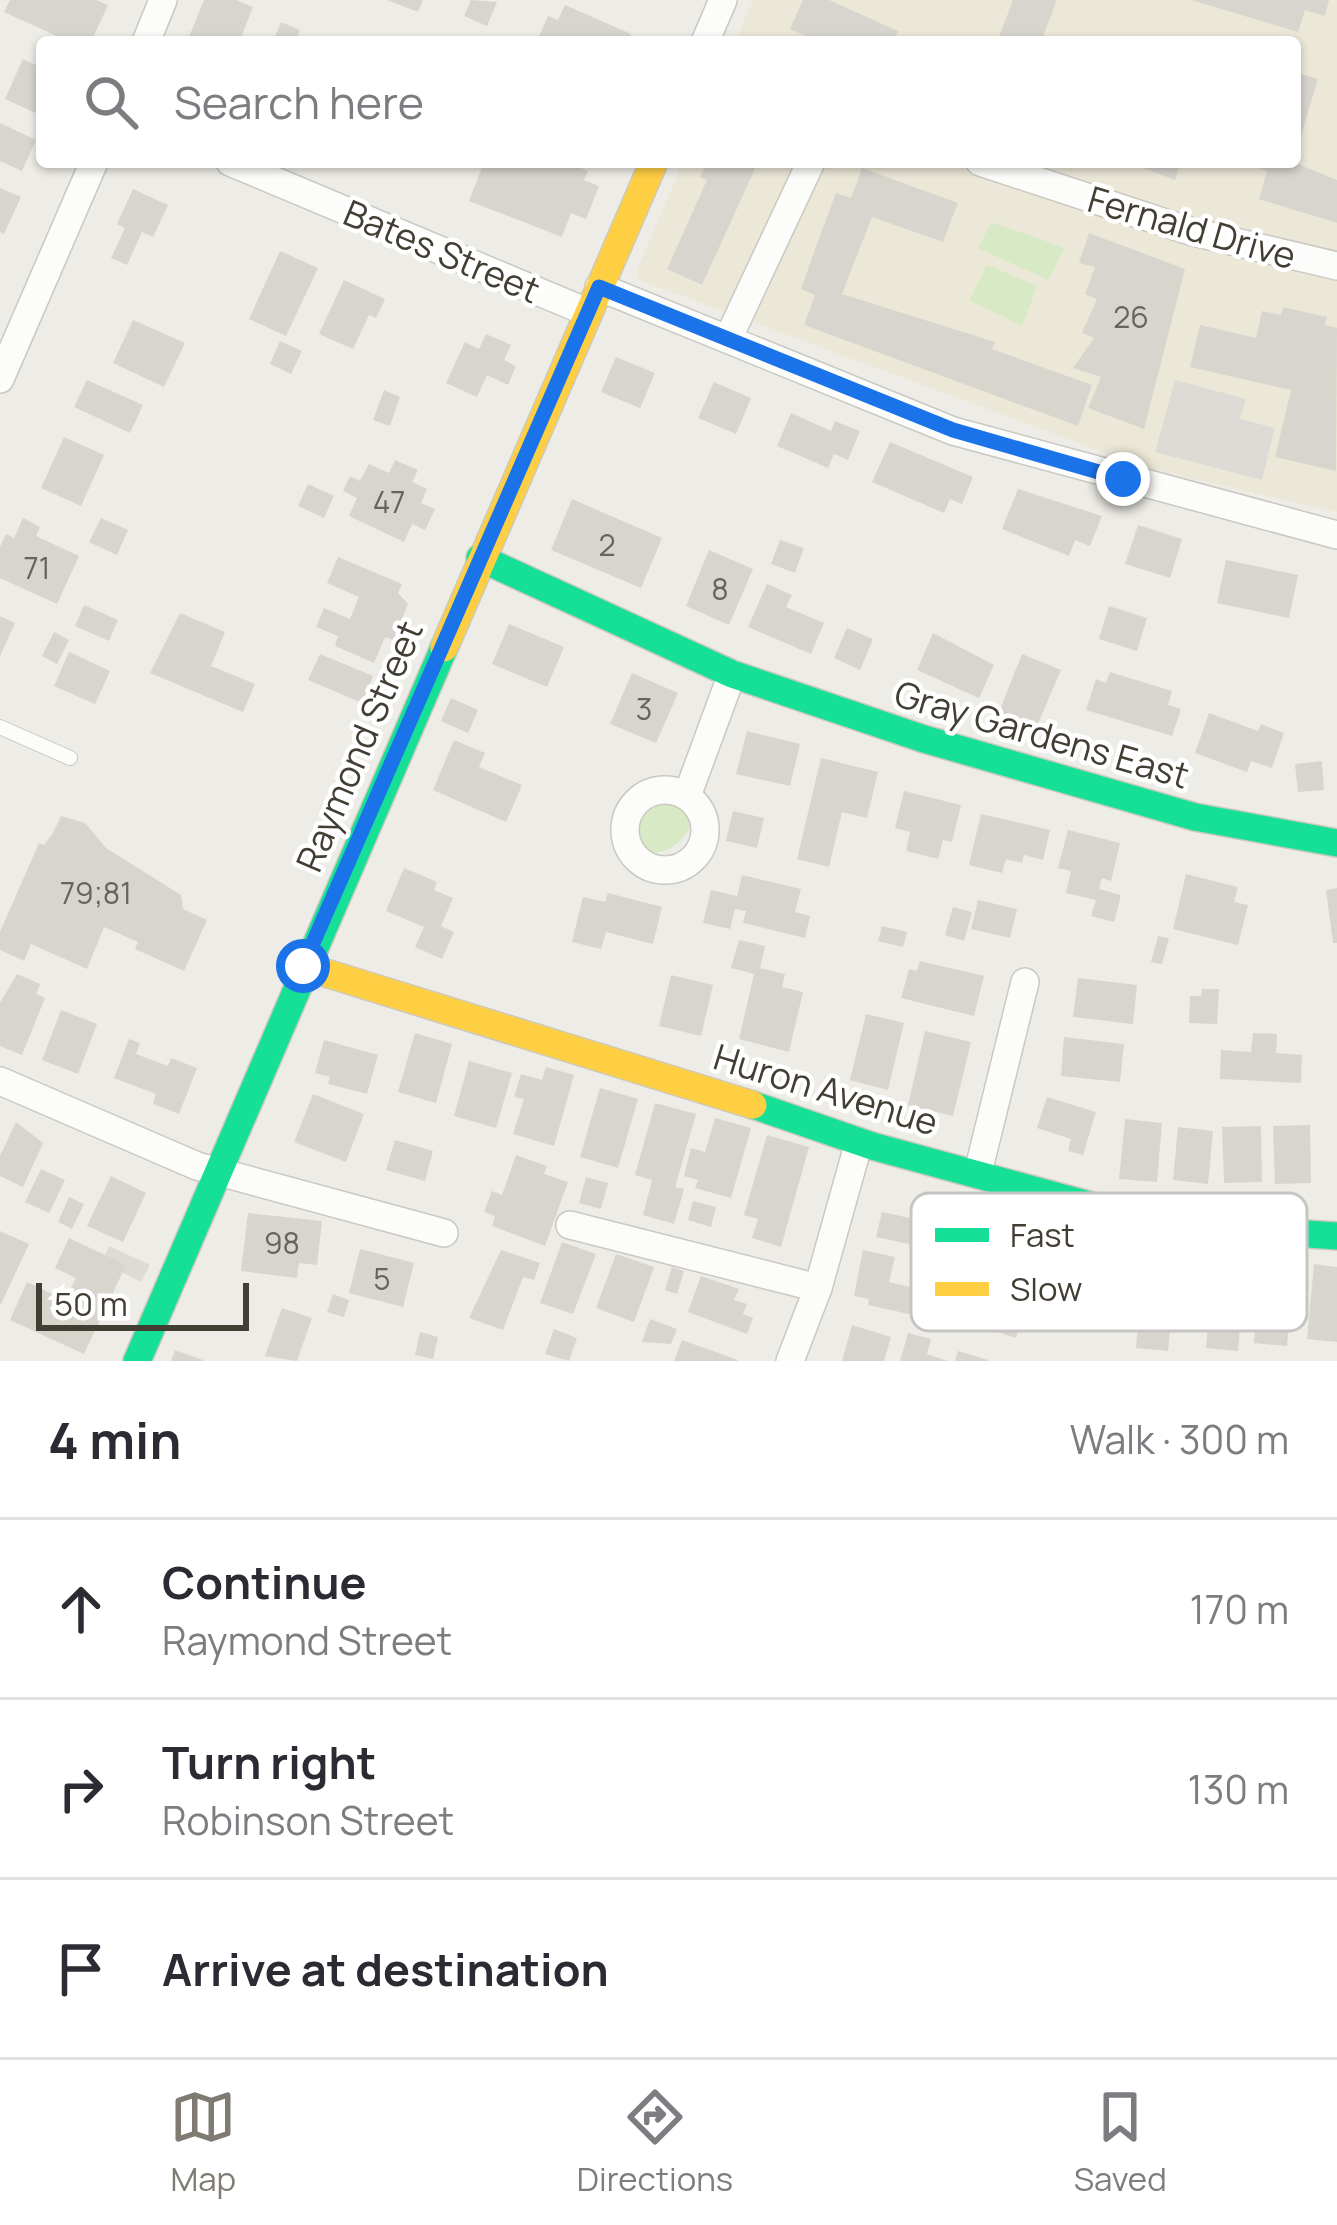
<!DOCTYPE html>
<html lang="en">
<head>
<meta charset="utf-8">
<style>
  :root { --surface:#fff; --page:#f7f7f7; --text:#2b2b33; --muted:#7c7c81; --line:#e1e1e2; --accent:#7f7b72 }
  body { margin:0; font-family:Manrope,sans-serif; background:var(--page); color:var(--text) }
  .scale { position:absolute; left:36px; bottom:30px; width:213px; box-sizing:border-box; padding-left:12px; border:6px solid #433e33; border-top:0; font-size:33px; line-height:42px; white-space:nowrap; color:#433e33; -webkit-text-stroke:9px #fff; paint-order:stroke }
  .stop { position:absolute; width:36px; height:36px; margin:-27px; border:9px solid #1a73e8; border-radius:50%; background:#fff }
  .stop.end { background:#1a73e8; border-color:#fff; box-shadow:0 3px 12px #0008 }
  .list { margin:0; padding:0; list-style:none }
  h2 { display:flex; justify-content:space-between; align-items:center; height:156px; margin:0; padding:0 48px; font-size:51px }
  h2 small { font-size:39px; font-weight:400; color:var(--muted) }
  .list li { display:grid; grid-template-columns:78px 1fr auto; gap:36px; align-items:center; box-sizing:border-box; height:180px; padding:0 48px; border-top:3px solid var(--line) }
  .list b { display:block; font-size:45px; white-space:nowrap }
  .list p { margin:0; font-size:39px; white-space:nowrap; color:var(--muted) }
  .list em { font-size:39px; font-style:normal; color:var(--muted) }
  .icon { flex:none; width:66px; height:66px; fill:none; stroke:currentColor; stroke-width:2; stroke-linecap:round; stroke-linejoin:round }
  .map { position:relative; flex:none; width:1337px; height:1361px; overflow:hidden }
  .search { position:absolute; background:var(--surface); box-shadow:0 3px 9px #0004; left:36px; right:36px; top:36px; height:132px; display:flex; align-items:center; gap:30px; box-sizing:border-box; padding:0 42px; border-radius:12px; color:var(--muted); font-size:45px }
  .sheet { height:696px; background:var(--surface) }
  nav { display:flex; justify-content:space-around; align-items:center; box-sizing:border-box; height:168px; border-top:3px solid var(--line); background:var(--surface); font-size:33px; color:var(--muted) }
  nav a { display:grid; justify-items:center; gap:6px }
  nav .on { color:var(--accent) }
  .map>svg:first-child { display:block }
  .education { fill:#ece8d8 }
  .green { fill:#d8e9c6 }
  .parking { fill:#dddbd6 }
  .building { fill:#d8d5cf }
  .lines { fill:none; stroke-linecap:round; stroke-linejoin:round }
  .lane-casing { stroke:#cac8c2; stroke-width:16 }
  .street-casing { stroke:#cac8c2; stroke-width:30 }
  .fast-casing { stroke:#cdcabd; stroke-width:30 }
  .slow-casing { stroke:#cdcabd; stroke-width:30 }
  .lane { stroke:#fcfcfb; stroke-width:14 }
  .street { stroke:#fcfcfb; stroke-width:27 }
  .fast { stroke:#16e098; stroke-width:27 }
  .slow { stroke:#ffcf43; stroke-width:27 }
  .route { stroke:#1a73e8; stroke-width:15 }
  .labels { text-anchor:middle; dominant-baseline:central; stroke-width:9; stroke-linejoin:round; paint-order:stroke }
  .number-label { font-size:30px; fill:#69645b }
  .street-label { font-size:36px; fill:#433e33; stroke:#fff }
  .key { fill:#fff; stroke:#c7c5c2; stroke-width:3 }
  .key-label { font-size:33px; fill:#433e33 }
</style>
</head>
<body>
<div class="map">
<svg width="1337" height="1361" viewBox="0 0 1337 1361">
  <rect width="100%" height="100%" fill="#eeece6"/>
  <!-- education -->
  <polygon class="education" points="753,0 1337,0 1337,512 1147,468 639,280 636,273 683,162 1295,162 1295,42 735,42"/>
  <!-- green -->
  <g class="green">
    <polygon points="991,222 1065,248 1048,280 978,248"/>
    <polygon points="987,265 1037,286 1022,326 969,300"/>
    <path d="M669,800L682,804L694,821C681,844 669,855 642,853L628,831L637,816Z"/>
  </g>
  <!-- parking -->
  <g class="parking">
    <polygon points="1175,380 1246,399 1240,419 1275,428 1262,480 1155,452"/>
    <polygon points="109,1246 150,1265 141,1282 102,1262"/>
  </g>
  <!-- building -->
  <g class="building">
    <polygon points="10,0 96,0 108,5 91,42 70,42 4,12"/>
    <polygon points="204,0 236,0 253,7 239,42 187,42"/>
    <polygon points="387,0 423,0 418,12"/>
    <polygon points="471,0 497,2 487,26 464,16"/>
    <polygon points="803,0 829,0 898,31 893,42 820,42 790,29"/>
    <polygon points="1013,0 1057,0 1041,42 997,42"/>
    <polygon points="1191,0 1329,0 1325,16 1305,10 1298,32"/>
    <polygon points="565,5 631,34 628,42 538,39 548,16 558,20"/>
    <polygon points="281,22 300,30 295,42 273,42"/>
    <polygon points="23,59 42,68 42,116 5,99"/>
    <polygon points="1295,72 1318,79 1296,152 1295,152"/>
    <polygon points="0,123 36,140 22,171 0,161"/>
    <polygon points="484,162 565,162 588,171 584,180 599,186 586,219 571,213 562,237 469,201"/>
    <polygon points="707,162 758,162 702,285 667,269 707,180 700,177"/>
    <polygon points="1128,162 1181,162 1175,180"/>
    <polygon points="1242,162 1293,162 1337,180 1337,223 1259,199 1267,171"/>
    <polygon points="862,168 958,203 943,242 872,217 842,294 995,342 992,349 1092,385 1078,426 804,325 815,295 801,289 818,241 836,193 851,198"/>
    <polygon points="0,188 21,197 4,234 0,232"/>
    <polygon points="133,189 168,205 153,237 142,232 127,265 111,258 125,228 117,224"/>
    <polygon points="1089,233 1185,269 1144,429 1088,408 1101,377 1073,368 1094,338 1082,333 1097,299 1085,294 1095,267 1079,263"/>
    <polygon points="280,251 318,268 286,336 249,319"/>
    <polygon points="344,280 385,299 376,318 369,315 353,349 319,334"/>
    <polygon points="1283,307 1327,317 1325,325 1337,328 1336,471 1275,457 1291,390 1190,367 1200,325 1256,338 1262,311 1281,315"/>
    <polygon points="133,320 185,343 164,387 113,363"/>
    <polygon points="486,334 511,345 504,360 516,366 508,385 487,375 477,397 446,383 465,342 479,349"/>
    <polygon points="280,341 302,351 291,374 270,364"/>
    <polygon points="616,357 655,373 640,408 601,392"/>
    <polygon points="87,380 143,405 130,433 74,407"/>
    <polygon points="714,382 751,398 736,434 698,418"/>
    <polygon points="384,390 400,397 390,426 373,420"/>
    <polygon points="791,413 831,431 835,421 860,431 848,460 834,454 828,468 777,446"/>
    <polygon points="64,437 104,455 81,506 41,488"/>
    <polygon points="890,442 973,477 962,504 950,499 944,513 872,482"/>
    <polygon points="395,460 418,470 412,482 427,489 421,503 435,509 425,530 412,524 404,542 349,516 357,498 343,491 350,476 360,481 369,464 389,473"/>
    <polygon points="308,484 334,496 324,518 298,506"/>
    <polygon points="1018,489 1102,516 1090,546 1075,540 1069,556 1002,529"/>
    <polygon points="572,499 662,538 641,588 551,550"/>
    <polygon points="23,518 40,527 36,536 79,556 57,604 0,578 0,547 6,534 14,538"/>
    <polygon points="101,518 128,530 117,555 89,542"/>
    <polygon points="1138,525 1182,539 1170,578 1125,564"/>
    <polygon points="780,540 804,548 795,573 771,564"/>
    <polygon points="709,550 753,569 729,625 686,606"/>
    <polygon points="338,557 402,584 398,593 408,604 393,640 385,637 374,663 335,646 338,636 316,627 324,608 350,619 359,597 327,583"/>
    <polygon points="1226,560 1298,575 1289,618 1217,603"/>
    <polygon points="767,584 792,595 786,607 824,623 811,654 748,627"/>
    <polygon points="84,605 118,620 109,641 75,626"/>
    <polygon points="1109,606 1147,618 1137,651 1099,639"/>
    <polygon points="180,613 225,632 211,666 255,684 243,712 150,673"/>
    <polygon points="0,616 15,623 0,656"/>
    <polygon points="509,624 564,647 547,687 492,664"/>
    <polygon points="847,628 873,639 860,670 834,658"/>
    <polygon points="54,632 69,640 57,664 42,656"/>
    <polygon points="933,633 994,665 979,698 917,670"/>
    <polygon points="69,652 110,671 95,704 54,686"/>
    <polygon points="320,654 373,676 362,703 308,680"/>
    <polygon points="1022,654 1061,670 1036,728 999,712"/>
    <polygon points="1110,672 1172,691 1168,705 1181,709 1172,736 1086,710 1096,679 1106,683"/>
    <polygon points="632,673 678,693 656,743 610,724"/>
    <polygon points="451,698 478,710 468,733 441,721"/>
    <polygon points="1209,713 1258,731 1261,724 1284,733 1272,768 1251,761 1247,772 1195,753"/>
    <polygon points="747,731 800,744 790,786 736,774"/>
    <polygon points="454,740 485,753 479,767 522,785 506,822 433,790"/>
    <polygon points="821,758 878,772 867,818 842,812 829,867 797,859"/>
    <polygon points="1322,761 1324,790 1298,792 1295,764"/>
    <polygon points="904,791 961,805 952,842 943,840 938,859 906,851 910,832 895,828"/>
    <polygon points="733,811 764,818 757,848 726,841"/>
    <polygon points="981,814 1050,830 1043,860 1024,855 1022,863 1006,859 1002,873 969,865"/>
    <polygon points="61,816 85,823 106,848 181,895 183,909 207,920 184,971 135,949 138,942 104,927 87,969 31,944 24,961 0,950 0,932 39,843 44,845 53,833"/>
    <polygon points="1068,830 1120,843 1111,881 1102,878 1099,889 1121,895 1114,922 1091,916 1096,900 1066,893 1071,871 1058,868"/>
    <polygon points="404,868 437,882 434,890 453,898 441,926 454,932 442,959 415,947 424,927 386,911"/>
    <polygon points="1186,874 1238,887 1234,902 1248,905 1238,945 1173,929"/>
    <polygon points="742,875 801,889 795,912 810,916 805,938 743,923 746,911 735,909 730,929 703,923 711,890 737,896"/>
    <polygon points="1337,888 1337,943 1333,943 1326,890"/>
    <polygon points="608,893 662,907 653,944 606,932 601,949 572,942 583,897 605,902"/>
    <polygon points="978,900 1017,909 1010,938 971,929"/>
    <polygon points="953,907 972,912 964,941 945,935"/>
    <polygon points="882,926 907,932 903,947 878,941"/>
    <polygon points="1158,936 1169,938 1162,964 1151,962"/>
    <polygon points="739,940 765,946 760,968 785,974 782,987 803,992 789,1052 739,1039 754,974 731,968"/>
    <polygon points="920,961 984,976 974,1016 901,998 909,969 917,971"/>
    <polygon points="17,974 40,984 36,994 45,998 22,1055 0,1046 0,1003"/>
    <polygon points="671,975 713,985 701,1036 659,1026"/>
    <polygon points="1078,978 1137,985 1133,1024 1073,1017"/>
    <polygon points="1202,989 1219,989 1217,1024 1189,1023 1190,996 1201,996"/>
    <polygon points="61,1010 97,1024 78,1074 42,1060"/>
    <polygon points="866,1014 904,1023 888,1090 850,1080"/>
    <polygon points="925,1031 971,1042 953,1116 908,1105"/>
    <polygon points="415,1033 452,1044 436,1103 398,1092"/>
    <polygon points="1253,1033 1277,1034 1276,1053 1302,1055 1301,1083 1220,1079 1221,1050 1251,1052"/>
    <polygon points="1064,1037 1124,1044 1120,1082 1061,1076"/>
    <polygon points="129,1039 140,1043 136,1054 168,1066 171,1058 197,1068 179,1114 153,1104 156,1094 114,1078"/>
    <polygon points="324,1040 378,1055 367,1094 328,1084 330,1077 315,1073"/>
    <polygon points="469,1061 512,1073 496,1128 454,1116"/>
    <polygon points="546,1067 574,1075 554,1146 513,1134 524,1099 514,1097 521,1074 542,1080"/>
    <polygon points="600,1088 638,1099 618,1168 580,1157"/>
    <polygon points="313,1094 364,1114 346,1162 294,1142"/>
    <polygon points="1047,1097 1096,1112 1083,1155 1068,1151 1071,1139 1037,1128"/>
    <polygon points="655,1103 696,1114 675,1187 684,1189 674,1224 643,1215 652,1180 635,1175"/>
    <polygon points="715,1118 751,1128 731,1198 695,1188 698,1180 684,1176 691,1148 705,1152"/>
    <polygon points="1125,1119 1162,1123 1157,1182 1119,1179"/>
    <polygon points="16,1122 43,1143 23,1187 0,1176 0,1156"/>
    <polygon points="1310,1125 1311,1183 1275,1184 1273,1126"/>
    <polygon points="1261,1126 1262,1182 1224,1183 1222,1127"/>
    <polygon points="1178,1127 1213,1131 1208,1184 1173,1180"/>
    <polygon points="767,1135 809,1147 781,1247 752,1238 758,1219 744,1215"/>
    <polygon points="395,1140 433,1151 425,1181 386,1170"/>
    <polygon points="516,1155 547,1166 544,1174 568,1182 545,1246 492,1226 495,1216 484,1212 492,1191 502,1195"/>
    <polygon points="41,1169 65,1180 49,1213 25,1202"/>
    <polygon points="111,1176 146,1193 123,1242 87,1226"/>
    <polygon points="586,1177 608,1183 601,1209 579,1203"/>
    <polygon points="69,1197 84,1204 72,1229 58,1222"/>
    <polygon points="693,1201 716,1207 711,1227 688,1220"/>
    <polygon points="882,1212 975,1232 961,1298 952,1297 948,1316 928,1312 927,1318 868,1305 869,1299 854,1296 863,1250 895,1257 889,1282 919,1289 927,1248 876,1237"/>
    <polygon points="248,1213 322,1221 317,1265 299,1263 297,1278 241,1271"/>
    <polygon points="0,1231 29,1244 0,1306"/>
    <polygon points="69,1238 126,1265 84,1354 10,1320 27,1282 65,1300 76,1278 55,1268"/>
    <polygon points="562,1242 596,1254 573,1314 540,1303"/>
    <polygon points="360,1249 414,1263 403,1307 349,1293"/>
    <polygon points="501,1250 540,1263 534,1280 523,1277 503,1330 469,1318"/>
    <polygon points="616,1254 654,1267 634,1322 596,1308"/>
    <polygon points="1144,1256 1193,1261 1190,1290 1174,1289 1168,1351 1136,1348"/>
    <polygon points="1204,1262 1245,1265 1238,1351 1206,1348 1211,1292 1201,1292"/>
    <polygon points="1314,1264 1337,1267 1337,1342 1307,1339"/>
    <polygon points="1261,1266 1294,1269 1287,1346 1254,1343"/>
    <polygon points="672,1267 684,1271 677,1294 665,1290"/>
    <polygon points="701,1276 739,1289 734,1300 747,1304 743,1314 753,1318 747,1334 688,1312"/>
    <polygon points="333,1294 349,1300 344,1317 327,1312"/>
    <polygon points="282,1308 312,1318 297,1361 265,1356"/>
    <polygon points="1002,1313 1022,1318 1016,1338 997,1332"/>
    <polygon points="650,1319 677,1329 671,1344 642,1342"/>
    <polygon points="852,1325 891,1337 884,1361 842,1361"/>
    <polygon points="554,1329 577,1338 569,1361 545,1354"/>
    <polygon points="420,1332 438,1337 433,1359 415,1355"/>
    <polygon points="908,1333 931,1339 927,1354 948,1361 900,1361"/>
    <polygon points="682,1340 738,1360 737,1361 674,1361"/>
    <polygon points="175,1350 203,1360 203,1361 171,1361"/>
    <polygon points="958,1351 988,1360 988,1361 955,1361"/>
  </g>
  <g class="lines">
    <!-- lane casing -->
    <g class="lane-casing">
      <polyline id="lane" points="0,727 70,758"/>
    </g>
    <!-- street casing -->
    <g class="street-casing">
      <g id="street">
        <polyline points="146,42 163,0"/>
        <polyline points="705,42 723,0"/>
        <polyline points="230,162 587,312"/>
        <polyline points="980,162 1193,232 1337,266"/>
        <polyline points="599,287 953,431 1337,535"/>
        <polyline points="728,339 811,162"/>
        <polyline points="0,379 94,162"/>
        <circle cx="665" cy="830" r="40"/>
        <polyline points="687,796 732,674"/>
        <polyline points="0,1081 197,1166 444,1233"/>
        <polyline points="978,1172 1025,982"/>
        <polyline points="570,1225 818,1288"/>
        <polyline points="790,1361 818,1288 859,1142"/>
      </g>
    </g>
    <!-- fast casing -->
    <g class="fast-casing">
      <g id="fast">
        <polyline points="480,558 732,674 924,739 1195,817 1337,843"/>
        <polyline points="753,1105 872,1146 1159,1224 1337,1236"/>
        <polyline points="137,1361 444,648"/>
      </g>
    </g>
    <!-- slow casing -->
    <g class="slow-casing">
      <g id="slow">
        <polyline points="444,648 654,162"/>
        <polyline points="303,966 753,1105"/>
      </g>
    </g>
    <!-- lane -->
    <use href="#lane" class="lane"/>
    <!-- street -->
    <use href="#street" class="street"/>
    <!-- fast -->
    <use href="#fast" class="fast"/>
    <!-- slow -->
    <use href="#slow" class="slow"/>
  </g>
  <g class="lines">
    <!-- route -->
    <polyline class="route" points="303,966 599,287 953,430 1123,479"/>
  </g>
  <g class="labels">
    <!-- number labels -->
    <g class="number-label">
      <text x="1131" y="316">26</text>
      <text x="389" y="501">47</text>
      <text x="607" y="544">2</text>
      <text x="37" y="567">71</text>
      <text x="720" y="588">8</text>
      <text x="644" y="708">3</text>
      <text x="96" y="892">79;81</text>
      <text x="282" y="1242">98</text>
      <text x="382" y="1278">5</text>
    </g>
    <!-- street labels -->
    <g class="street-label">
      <text transform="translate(1192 227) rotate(16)">Fernald Drive</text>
      <text transform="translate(442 251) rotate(23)">Bates Street</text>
      <text transform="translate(1042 734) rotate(16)">Gray Gardens East</text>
      <text transform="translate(359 746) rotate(-67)">Raymond Street</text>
      <text transform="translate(826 1089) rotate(17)">Huron Avenue</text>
    </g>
  </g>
  <!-- legend -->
  <rect x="911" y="1193" width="396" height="138" rx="18" class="key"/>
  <rect x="935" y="1228" width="54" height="14" fill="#16e098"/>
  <rect x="935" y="1282" width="54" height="14" fill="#ffcf43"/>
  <g class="key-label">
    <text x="1010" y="1247">Fast</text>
    <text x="1010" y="1301">Slow</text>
  </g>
</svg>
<div class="scale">50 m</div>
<div class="stop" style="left:303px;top:966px"></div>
<div class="stop end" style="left:1123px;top:479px"></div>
<div class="search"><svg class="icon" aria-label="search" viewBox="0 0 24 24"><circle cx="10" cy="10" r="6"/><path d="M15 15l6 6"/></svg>Search here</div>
</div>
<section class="sheet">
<h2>4 min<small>Walk · 300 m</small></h2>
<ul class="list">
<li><svg class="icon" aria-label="ahead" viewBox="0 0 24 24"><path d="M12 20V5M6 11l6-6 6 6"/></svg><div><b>Continue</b><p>Raymond Street</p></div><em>170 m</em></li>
<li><svg class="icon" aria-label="right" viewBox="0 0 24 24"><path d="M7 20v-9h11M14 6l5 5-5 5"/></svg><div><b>Turn right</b><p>Robinson Street</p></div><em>130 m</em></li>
<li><svg class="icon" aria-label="arrive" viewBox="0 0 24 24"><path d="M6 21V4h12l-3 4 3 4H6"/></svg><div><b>Arrive at destination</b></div></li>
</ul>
</section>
<nav>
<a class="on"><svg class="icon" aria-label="map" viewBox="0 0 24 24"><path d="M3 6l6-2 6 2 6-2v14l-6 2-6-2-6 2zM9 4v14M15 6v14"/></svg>Map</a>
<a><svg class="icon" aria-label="directions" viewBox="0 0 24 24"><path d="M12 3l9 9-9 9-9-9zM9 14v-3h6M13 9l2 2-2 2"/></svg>Directions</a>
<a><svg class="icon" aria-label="saved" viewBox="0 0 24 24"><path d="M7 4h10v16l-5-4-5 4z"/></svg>Saved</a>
</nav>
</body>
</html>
